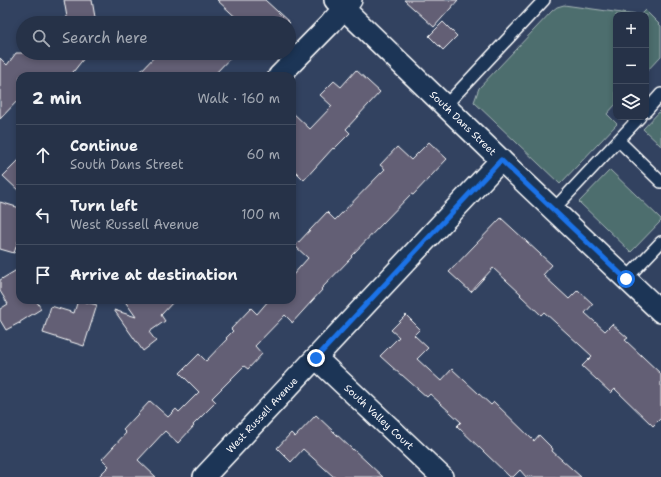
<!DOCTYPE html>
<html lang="en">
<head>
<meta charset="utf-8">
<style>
  :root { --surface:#263248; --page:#323e52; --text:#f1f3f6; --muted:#a4aab4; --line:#424d60 }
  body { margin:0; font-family:"Shantell Sans",sans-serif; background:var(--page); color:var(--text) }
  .controls { position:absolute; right:12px; top:12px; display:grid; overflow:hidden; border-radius:8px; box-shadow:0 2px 6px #0003 }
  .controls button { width:36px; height:36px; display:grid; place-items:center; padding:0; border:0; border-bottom:1px solid var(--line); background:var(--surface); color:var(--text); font:20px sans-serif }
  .stop { position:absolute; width:12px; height:12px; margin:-9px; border:3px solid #1a73e8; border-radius:50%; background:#fff }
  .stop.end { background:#1a73e8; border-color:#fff; box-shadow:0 1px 4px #0008 }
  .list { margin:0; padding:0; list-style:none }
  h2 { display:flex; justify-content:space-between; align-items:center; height:52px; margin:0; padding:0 16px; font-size:17px }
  h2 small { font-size:13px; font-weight:400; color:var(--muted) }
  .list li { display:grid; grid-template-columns:26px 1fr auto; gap:12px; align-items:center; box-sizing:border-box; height:60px; padding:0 16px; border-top:1px solid var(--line) }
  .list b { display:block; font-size:15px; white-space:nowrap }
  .list p { margin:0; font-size:13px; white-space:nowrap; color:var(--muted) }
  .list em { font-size:13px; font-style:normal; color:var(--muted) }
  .icon { flex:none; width:22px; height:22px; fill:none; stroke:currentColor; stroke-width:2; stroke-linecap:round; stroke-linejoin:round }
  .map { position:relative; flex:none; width:661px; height:477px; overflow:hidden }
  .search { position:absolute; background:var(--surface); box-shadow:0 2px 6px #0003; left:16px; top:16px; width:280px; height:44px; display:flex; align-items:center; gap:10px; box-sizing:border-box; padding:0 14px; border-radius:22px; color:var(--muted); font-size:15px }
  .panel { position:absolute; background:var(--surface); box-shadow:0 2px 6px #0003; left:16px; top:72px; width:280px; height:232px; border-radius:12px }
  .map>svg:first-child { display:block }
  .green { fill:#4e6e6e; stroke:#a6b6b6 }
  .building { fill:#645f74; stroke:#fff }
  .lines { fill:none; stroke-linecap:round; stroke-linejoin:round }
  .service-casing { stroke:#fff; stroke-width:14 }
  .minor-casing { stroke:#fff; stroke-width:24 }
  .service { stroke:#1d3557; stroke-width:11 }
  .minor { stroke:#1d3557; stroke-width:21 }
  .route { stroke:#1a73e8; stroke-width:5 }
  .labels { text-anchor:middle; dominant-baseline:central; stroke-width:3; stroke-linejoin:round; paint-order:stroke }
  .street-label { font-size:10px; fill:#fff; stroke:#1d3557 }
</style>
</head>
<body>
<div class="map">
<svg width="661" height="477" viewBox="0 0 661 477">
  <rect width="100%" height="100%" fill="#324260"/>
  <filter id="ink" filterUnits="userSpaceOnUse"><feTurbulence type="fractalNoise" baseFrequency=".025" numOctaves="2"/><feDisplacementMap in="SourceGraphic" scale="8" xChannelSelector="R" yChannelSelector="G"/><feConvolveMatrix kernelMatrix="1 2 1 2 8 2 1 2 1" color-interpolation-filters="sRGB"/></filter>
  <g filter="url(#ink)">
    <!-- green -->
    <g class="green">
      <polygon points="564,5 636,15 616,15 616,104 607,114 617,124 560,184 474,102 479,88 552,11 557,7"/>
      <polygon points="645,10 661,26 661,56 646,72 646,15 640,15"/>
      <polygon points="661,110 661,146 643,129"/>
      <polygon points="610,170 661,219 661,221 631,252 579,202"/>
    </g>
    <!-- building -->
    <g class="building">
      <polygon points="64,0 92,0 96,23 68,23"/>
      <polygon points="217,0 265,0 290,23 242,23"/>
      <polygon points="404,0 458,0 434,27"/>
      <polygon points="443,22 457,36 443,50 429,36"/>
      <polygon points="16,53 88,53 70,76 20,76 20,98 0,119 0,58 7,65"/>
      <polygon points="158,53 164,59 170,53 235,53 213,76 136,76"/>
      <polygon points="356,70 380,92 346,129 350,133 334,149 333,148 304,180 292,168 292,112 310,129 332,106 320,95 334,81 341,87"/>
      <polygon points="429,142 447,159 413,195 411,194 351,256 352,257 321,289 322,290 292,323 292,322 285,315 255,346 262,354 248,369 244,366 212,398 216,402 193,425 194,426 178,443 165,431 138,460 156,477 98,477 109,466 102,459 126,433 123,430 150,401 168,417 176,409 179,412 199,392 180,373 199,354 206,361 227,339 226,338 233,331 231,329 251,308 257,314 269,300 292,300 292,276 308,258 295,246 327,212 335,220 385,169 380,165 397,147 411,160"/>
      <polygon points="20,159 20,192 3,176"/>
      <polygon points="0,202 20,208 20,236 14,253 0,249"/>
      <polygon points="501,218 552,265 543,275 569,299 578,290 593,304 585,313 605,331 612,324 628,338 625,340 661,374 661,418 653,426 615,389 611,393 582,366 592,356 544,312 541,315 520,295 521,294 493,268 471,292 449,272"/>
      <polygon points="20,268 20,300 36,300 41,309 20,322 20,324 19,323 6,330 0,320 0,309 8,304 0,291 0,280"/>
      <polygon points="78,300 97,305 84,346 43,333 51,306 74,313"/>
      <polygon points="124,300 175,300 161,315 165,321 149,332 156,341 143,351 114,310 136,317"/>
      <polygon points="406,315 420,329 414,335 428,348 417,359 441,381 452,369 491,405 494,402 534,441 539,435 553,449 552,451 581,477 526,477 520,470 513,477 510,477 457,426 461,422 430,394 427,397 402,375 401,375 380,356 399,337 391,330"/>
      <polygon points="316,415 353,450 353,449 383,477 334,477 303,449 291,462 277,448 291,433 295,437"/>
    </g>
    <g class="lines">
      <!-- service casing -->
      <g class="service-casing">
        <g id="service">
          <polyline points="445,106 544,0"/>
          <polyline points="646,111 661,94"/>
          <polyline points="619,141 661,182"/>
          <polyline points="553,210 640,117"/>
          <polyline points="626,279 661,242"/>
        </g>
      </g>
      <!-- minor casing -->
      <g class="minor-casing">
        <g id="minor">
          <polyline points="335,0 501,160 661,312"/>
          <polyline points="279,76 331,23 351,0"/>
          <polyline points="316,358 442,477"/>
          <polyline points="204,477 501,160"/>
        </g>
      </g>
      <!-- service -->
      <use href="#service" class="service"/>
      <!-- minor -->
      <use href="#minor" class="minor"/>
    </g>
  </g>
  <g class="lines" filter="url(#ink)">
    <!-- route -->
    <polyline class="route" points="316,358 501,160 626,279"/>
  </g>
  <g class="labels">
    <!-- street labels -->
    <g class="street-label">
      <text transform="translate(463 123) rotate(44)">South Dans Street</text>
      <text transform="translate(262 415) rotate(-47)">West Russell Avenue</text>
      <text transform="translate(379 417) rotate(43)">South Valley Court</text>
    </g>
  </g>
</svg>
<div class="controls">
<button>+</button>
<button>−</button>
<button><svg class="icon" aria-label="layers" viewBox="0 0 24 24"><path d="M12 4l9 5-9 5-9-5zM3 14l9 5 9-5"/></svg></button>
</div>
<div class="stop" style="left:626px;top:279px"></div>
<div class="stop end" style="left:316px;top:358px"></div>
<div class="search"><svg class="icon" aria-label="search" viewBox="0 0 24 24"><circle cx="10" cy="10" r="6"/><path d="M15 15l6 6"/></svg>Search here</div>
<section class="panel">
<h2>2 min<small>Walk · 160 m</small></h2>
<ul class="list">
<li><svg class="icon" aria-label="ahead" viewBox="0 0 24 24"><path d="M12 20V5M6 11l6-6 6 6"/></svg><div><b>Continue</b><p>South Dans Street</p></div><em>60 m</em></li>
<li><svg class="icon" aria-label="left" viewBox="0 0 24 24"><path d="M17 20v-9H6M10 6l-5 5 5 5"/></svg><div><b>Turn left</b><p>West Russell Avenue</p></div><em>100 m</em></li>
<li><svg class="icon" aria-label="arrive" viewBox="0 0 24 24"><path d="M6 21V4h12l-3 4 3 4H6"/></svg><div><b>Arrive at destination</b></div></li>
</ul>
</section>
</div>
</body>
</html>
